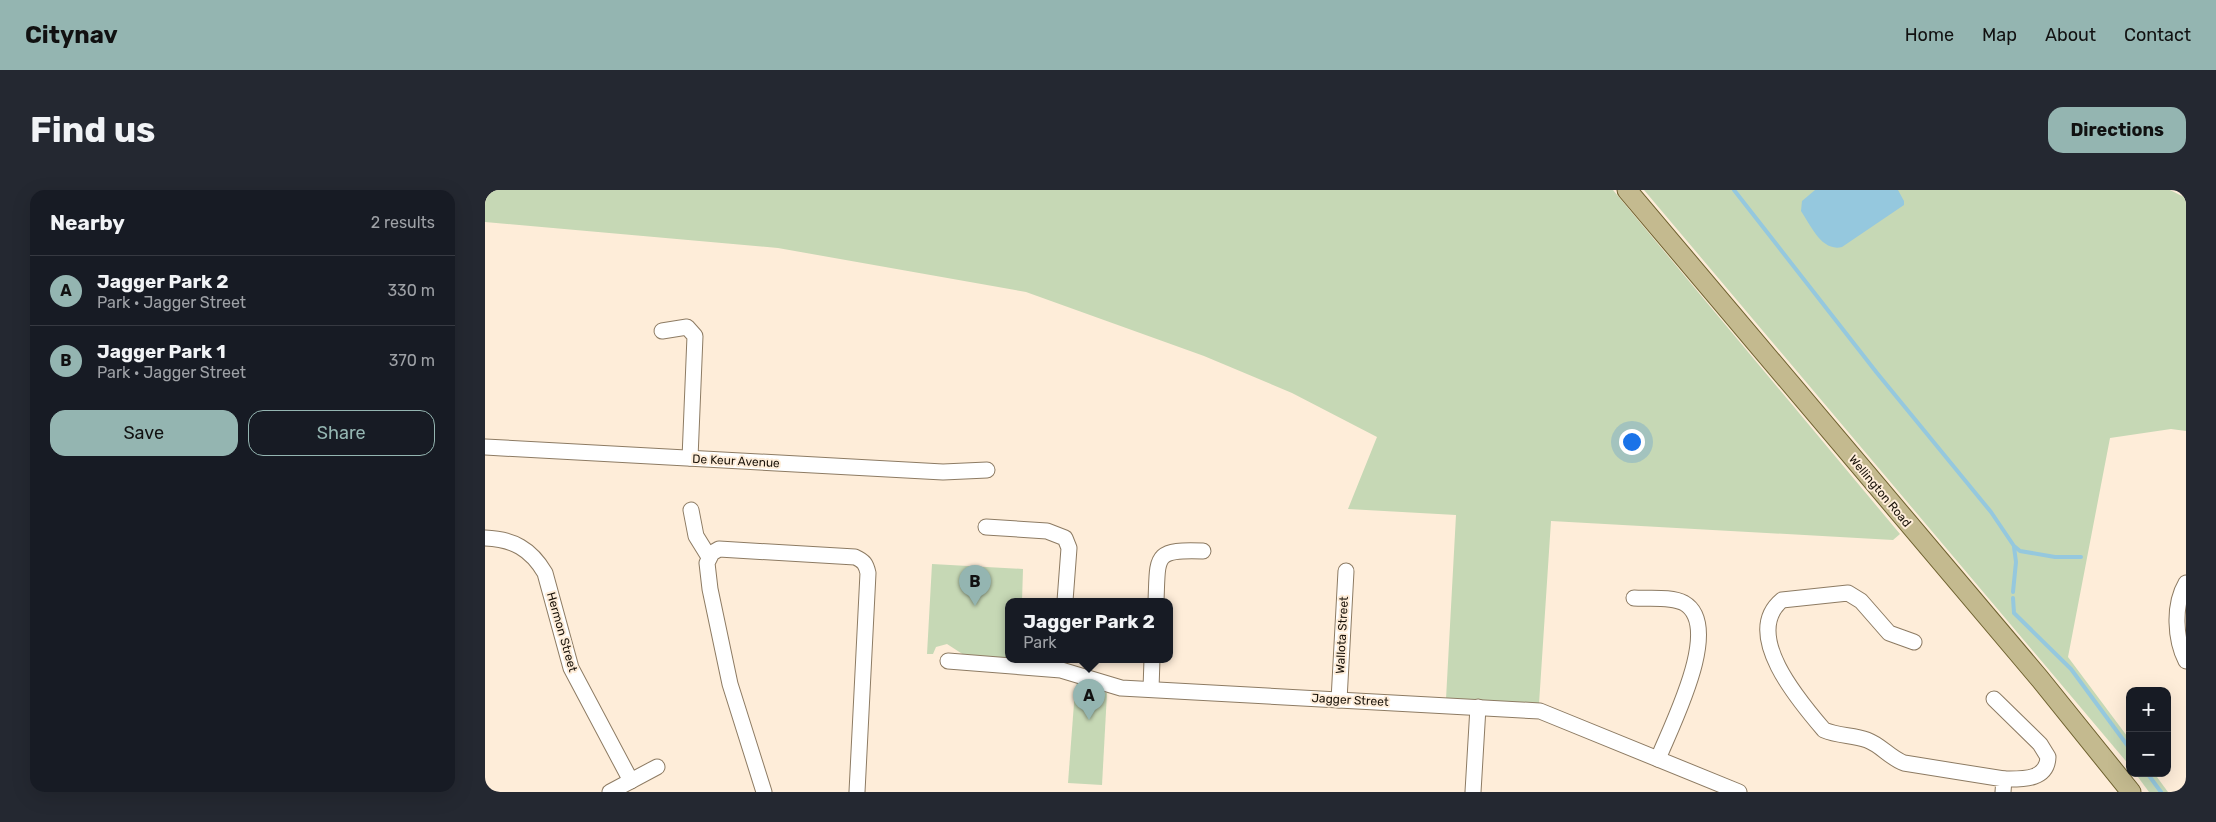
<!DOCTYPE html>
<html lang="en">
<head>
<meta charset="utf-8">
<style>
  :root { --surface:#171b24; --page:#242831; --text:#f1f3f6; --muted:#9ea1a6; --line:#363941; --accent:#94b5b1 }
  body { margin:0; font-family:Rubik,sans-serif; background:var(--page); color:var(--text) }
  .controls { position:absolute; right:15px; bottom:15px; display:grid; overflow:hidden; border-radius:10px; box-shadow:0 5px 20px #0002 }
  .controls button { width:45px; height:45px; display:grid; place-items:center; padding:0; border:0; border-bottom:1px solid var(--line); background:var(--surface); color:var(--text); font:25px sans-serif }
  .you { position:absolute; left:1146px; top:251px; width:18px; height:18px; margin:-12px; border:4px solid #fff; border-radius:50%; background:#1a73e8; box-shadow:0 0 0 8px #1a73e833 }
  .badge { display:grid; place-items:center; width:32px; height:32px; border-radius:50%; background:var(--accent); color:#111; font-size:16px; font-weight:700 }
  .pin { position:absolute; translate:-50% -41px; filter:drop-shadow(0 1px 2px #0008) }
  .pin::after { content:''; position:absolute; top:26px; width:18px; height:15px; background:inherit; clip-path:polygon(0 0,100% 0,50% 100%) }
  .popup { position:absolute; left:520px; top:408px; width:168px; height:65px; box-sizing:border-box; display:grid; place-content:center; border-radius:10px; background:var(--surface); filter:drop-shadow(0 1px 4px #0005); font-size:16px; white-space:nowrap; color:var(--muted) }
  .popup b { font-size:19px; color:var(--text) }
  .popup::after { content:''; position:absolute; left:50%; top:100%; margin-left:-10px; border:10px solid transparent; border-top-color:var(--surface) }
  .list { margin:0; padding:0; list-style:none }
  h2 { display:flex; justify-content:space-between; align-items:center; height:65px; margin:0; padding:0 20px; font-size:21px }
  h2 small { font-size:16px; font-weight:400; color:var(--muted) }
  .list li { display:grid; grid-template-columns:32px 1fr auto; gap:15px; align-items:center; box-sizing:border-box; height:70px; padding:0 20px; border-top:1px solid var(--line) }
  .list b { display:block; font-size:19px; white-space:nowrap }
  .list p { margin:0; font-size:16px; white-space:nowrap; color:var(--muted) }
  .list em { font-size:16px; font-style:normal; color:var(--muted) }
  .actions { display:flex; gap:10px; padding:15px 20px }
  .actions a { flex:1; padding:11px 0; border:1px solid var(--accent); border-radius:15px; text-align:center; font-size:18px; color:var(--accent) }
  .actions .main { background:var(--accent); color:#111 }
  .map { position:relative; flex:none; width:1701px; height:602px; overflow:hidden; border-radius:15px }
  header { display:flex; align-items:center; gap:30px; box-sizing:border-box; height:70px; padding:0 25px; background:var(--accent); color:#111 }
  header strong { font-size:24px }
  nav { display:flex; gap:28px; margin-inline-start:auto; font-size:18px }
  .intro { display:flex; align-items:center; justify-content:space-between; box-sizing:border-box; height:120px; padding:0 30px }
  h1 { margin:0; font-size:35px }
  .button { padding:12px 22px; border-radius:15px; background:var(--accent); color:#111; font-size:18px; font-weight:700 }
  main { display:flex; gap:30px; padding:0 30px }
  aside { flex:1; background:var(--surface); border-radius:15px; box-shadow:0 5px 20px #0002 }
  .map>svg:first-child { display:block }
  .green { fill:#c6d8b5 }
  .water { fill:#95c8de }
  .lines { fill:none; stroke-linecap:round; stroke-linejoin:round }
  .stream { stroke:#95c8de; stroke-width:4 }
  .minor-casing { stroke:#8d7b63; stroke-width:17 }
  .major-casing { stroke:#6f6230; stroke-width:21 }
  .minor { stroke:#fff; stroke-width:15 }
  .major { stroke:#c4ba8f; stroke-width:19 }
  .labels { text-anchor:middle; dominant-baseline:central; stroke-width:4; stroke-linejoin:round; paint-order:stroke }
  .street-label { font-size:12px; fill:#1a130a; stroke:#feedd9 }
</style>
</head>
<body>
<header>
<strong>Citynav</strong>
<nav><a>Home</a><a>Map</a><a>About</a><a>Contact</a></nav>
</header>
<div class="intro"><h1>Find us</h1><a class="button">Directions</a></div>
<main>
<aside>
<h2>Nearby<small>2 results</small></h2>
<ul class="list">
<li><span class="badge">A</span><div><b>Jagger Park 2</b><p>Park · Jagger Street</p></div><em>330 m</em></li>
<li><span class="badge">B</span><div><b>Jagger Park 1</b><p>Park · Jagger Street</p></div><em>370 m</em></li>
</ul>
<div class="actions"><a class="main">Save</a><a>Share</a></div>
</aside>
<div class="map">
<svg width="1701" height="602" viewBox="0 0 1701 602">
  <rect width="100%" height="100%" fill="#feedd9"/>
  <!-- green -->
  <g class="green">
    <polygon points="0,0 1128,0 1415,344 1408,350 1066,331 1054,514 961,509 971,325 863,319 892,247 807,203 719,166 541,102 293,58 0,32"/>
    <polygon points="1159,0 1685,0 1701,8 1701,241 1686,239 1625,248 1583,467 1645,550 1645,576"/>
    <polygon points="447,374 538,379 537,411 524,411 524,469 534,470 479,465 462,454 451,457 448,464 442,464"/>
    <polygon points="592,493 622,503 617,595 583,593 590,500"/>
    <polygon points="1650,583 1669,583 1683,602 1664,602"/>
  </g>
  <!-- water -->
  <path class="water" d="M1330,0H1413L1419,11V15L1357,57C1337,62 1326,36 1316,21L1317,11Z"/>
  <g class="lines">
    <!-- stream -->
    <g class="stream">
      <polyline points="1249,0 1392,183 1506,322 1529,356 1535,361 1570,367 1596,367"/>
      <polyline points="1528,402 1531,372 1529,357"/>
      <polyline points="1528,408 1529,423 1586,479 1645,559"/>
      <polyline points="1662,583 1676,602"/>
    </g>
    <!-- minor casing -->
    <g class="minor-casing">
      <g id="minor">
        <polyline points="177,141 202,137 210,146 205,268"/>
        <polyline points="0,257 458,282 502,280"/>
        <polyline points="206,320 211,346 224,367"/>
        <polyline points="501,337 562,341 580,348 584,358 580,411"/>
        <path d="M0,348C28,349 46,359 60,383L86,478L146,591"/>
        <path d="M1701,393C1688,415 1690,449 1701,471"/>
        <path d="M1149,408C1164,409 1186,406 1199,413C1239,436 1185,538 1173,569"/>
        <path d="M671,411C673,366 668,359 718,361"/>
        <path d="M1429,452L1404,443L1376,411L1363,403L1297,410C1256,444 1315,512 1339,540C1353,546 1368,545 1382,550C1396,555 1405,568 1419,573L1519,589L1518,602"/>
        <polyline points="463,471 576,480 636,498 1055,521 1254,602"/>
        <polyline points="666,499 667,469"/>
        <path d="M1509,509L1555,554L1563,567C1562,591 1536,589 1519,589"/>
        <polyline points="854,510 861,381"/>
        <polyline points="125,602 172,577"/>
        <path d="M279,602L245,494L225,399L222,373L227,363L234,359L370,367C379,371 381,374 383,383L372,602"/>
        <polyline points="988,602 993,517"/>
      </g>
    </g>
    <!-- major casing -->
    <g class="major-casing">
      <polyline id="major" points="1142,0 1555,489 1646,602"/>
    </g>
    <!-- minor -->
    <use href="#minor" class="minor"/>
    <!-- major -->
    <use href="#major" class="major"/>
  </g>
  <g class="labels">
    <!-- street labels -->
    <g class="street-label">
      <text transform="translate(251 271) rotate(3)">De Keur Avenue</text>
      <text transform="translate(1395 301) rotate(50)">Wellington Road</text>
      <text transform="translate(77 442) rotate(74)">Hermon Street</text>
      <text transform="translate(857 445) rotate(-87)">Wallota Street</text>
      <text transform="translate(865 510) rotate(3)">Jagger Street</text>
    </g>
  </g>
</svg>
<div class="controls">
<button>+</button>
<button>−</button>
</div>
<div class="you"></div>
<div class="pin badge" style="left:604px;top:530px">A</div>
<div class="popup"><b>Jagger Park 2</b>Park</div>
<div class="pin badge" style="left:490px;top:416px">B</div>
</div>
</main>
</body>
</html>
